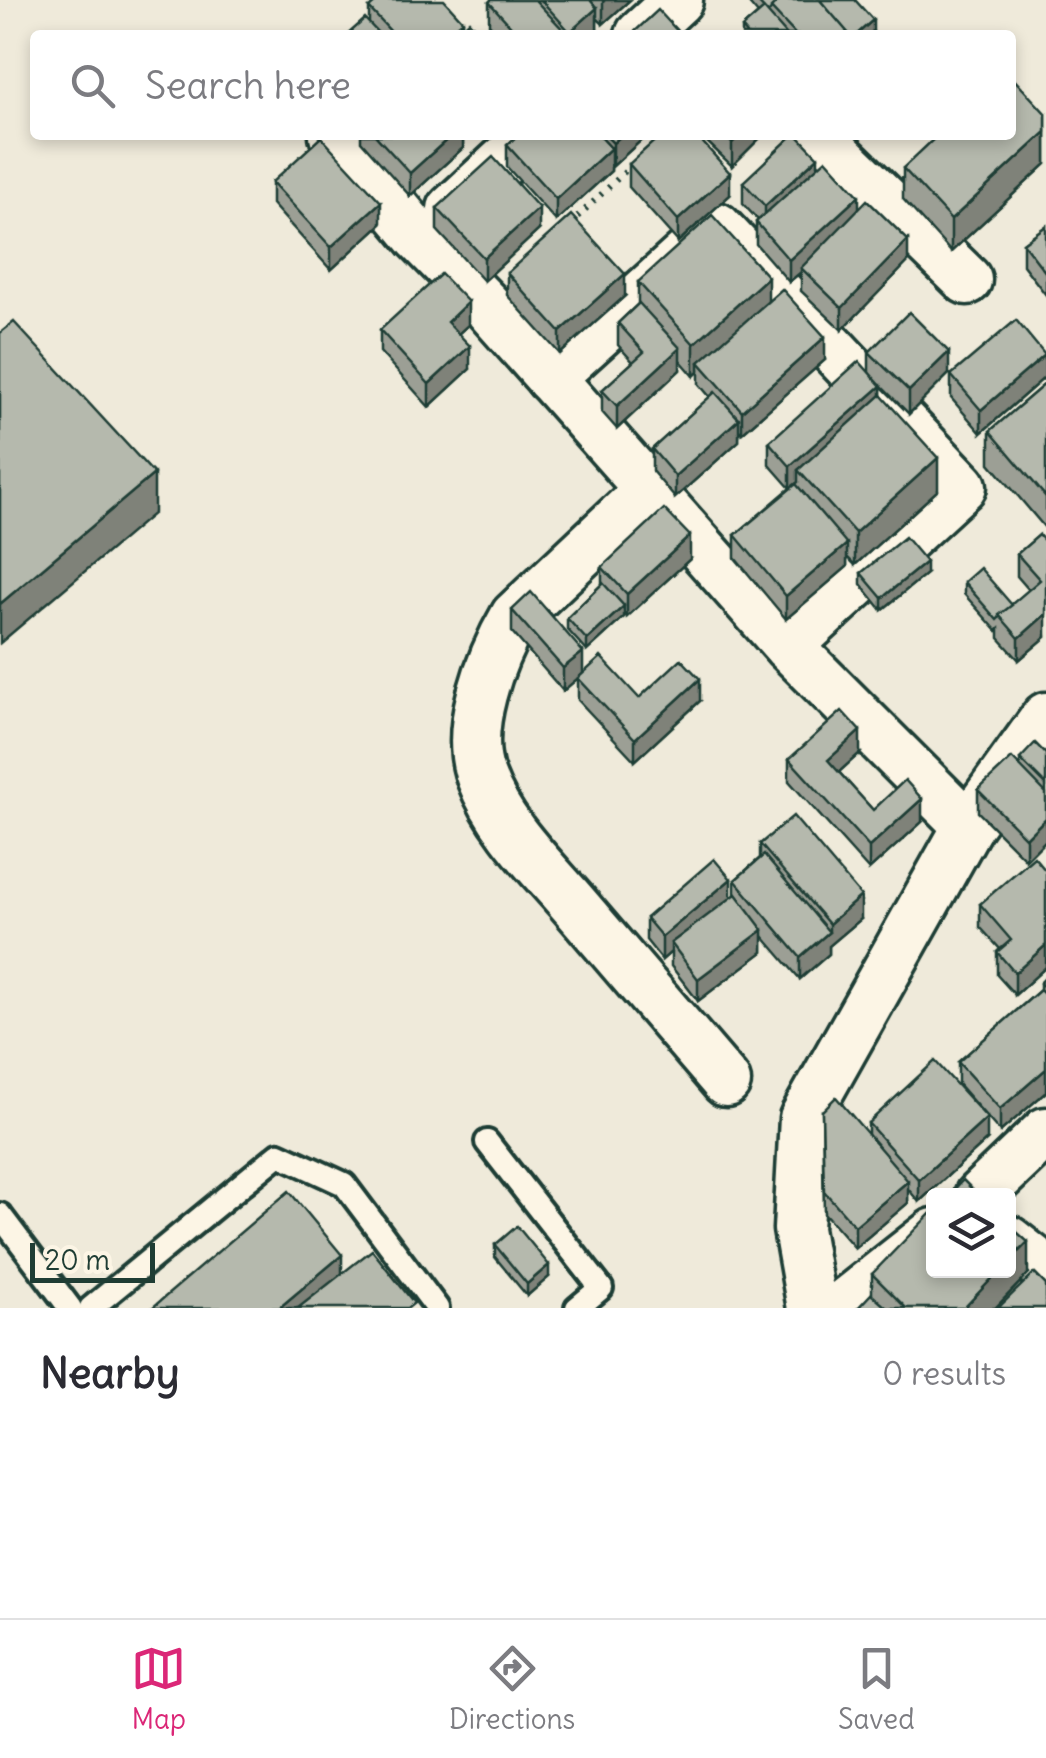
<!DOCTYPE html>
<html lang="en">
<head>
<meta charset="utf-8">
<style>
  :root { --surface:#fff; --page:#f2f2f3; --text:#2b2b33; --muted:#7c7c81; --line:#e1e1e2; --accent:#db2777 }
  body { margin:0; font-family:Delius,sans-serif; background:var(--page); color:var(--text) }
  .controls { position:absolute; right:30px; bottom:30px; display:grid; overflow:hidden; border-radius:10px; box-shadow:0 5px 15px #0003 }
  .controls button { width:90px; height:90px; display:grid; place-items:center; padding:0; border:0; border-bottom:2px solid var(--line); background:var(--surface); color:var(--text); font:50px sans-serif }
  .scale { position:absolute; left:30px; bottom:25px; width:125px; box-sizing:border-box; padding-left:10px; border:5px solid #1f3d34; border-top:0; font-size:28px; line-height:35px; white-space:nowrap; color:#1f3d34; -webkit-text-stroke:8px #fcf5e5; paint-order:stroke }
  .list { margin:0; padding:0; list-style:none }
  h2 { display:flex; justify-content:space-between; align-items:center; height:130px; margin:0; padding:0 40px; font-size:42px }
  h2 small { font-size:32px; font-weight:400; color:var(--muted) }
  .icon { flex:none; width:55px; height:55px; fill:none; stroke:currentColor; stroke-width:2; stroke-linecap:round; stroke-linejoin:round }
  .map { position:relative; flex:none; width:1046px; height:1308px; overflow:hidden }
  .search { position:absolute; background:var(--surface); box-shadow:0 5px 15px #0003; left:30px; right:30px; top:30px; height:110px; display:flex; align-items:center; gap:25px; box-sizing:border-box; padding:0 35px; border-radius:10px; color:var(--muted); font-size:38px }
  .sheet { height:310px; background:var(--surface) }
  nav { display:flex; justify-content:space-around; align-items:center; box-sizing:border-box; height:140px; border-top:2px solid var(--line); background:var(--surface); font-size:28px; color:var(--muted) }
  nav a { display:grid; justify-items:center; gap:5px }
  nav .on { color:var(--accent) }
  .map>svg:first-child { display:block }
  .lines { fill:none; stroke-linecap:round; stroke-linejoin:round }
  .lane-casing { stroke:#1f3d34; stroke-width:30 }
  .street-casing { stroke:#1f3d34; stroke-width:55 }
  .path { stroke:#1f3d34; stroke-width:6; stroke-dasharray:2.5 8; stroke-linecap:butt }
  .lane { stroke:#fcf5e5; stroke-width:22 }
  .street { stroke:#fcf5e5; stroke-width:48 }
  .wall { fill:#9c9f95; stroke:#1f3d34; stroke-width:2.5 }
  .shaded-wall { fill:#7f8279; stroke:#1f3d34; stroke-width:2.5 }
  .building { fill:#b5b9ad; stroke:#1f3d34; stroke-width:2.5 }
</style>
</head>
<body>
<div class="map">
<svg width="1046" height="1308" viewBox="0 0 1046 1308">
  <rect width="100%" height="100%" fill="#efeada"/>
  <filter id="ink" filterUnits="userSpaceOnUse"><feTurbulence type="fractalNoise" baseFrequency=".01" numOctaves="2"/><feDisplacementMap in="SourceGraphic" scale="20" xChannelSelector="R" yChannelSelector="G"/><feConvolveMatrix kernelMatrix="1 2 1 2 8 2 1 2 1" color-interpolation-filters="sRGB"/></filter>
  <g filter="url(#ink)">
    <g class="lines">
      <!-- lane casing -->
      <g class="lane-casing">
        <g id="lane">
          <polyline points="487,1142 601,1288 577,1308"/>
          <polyline points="0,1215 70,1308"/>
          <polyline points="91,1308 279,1154 344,1184 437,1308"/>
        </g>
      </g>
      <!-- street casing -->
      <g class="street-casing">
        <g id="street">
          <polyline points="640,35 678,0"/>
          <polyline points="334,135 420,238 484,303 788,646 968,826"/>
          <polyline points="818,135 967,280"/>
          <polyline points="452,209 532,135"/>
          <polyline points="550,378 717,227 962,486 788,646"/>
          <path d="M650,489L515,616C490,659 463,729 481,777C500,828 542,867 576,907C626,966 676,1024 726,1082"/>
          <polyline points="979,1196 1046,1132"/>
          <polyline points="1008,1240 1046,1270"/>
          <polyline points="812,1308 798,1229 804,1118 968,826 1046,717"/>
          <polyline points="839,1308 934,1233"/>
        </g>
      </g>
      <!-- path -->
      <polyline class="path" points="570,224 633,164"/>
      <!-- lane -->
      <use href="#lane" class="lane"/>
      <!-- street -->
      <use href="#street" class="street"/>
    </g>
    <!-- wall -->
    <g class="wall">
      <polygon points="491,0 630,0 603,24 597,18 597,31 592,35 499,35 489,24 489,2"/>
      <polygon points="746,0 855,0 873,31 869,35 742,35 742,28 758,14"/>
      <polygon points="369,8 463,27 481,35 347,35 369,23"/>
      <polygon points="1046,114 1046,164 951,252 903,199 903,168"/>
      <polygon points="361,135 463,135 463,148 410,196 361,141"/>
      <polygon points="518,135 647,135 613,166 611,164 611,171 556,221 507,167 507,145"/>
      <polygon points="700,135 763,135 732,166"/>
      <polygon points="629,164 730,195 678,242 629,187"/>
      <polygon points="818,167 859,208 908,262 842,330 801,291 801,272 789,282 756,244 756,222 758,220 743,204 743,182"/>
      <polygon points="272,182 381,224 331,270 272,204"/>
      <polygon points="437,208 539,230 484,281 437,230"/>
      <polygon points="1046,226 1046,295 1023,265 1023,243"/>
      <polygon points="507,273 625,296 560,354 507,295"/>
      <polygon points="638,282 768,301 825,360 742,433 739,430 739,441 675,498 652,471 652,449 710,397 699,384 699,371 694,376 680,360 680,370 617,429 602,412 602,390 633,362 618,345 618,323 638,304"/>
      <polygon points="468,325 458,334 470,369 429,407 380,352 380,330"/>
      <polygon points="869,352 949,374 909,414 881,386 881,395 938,490 855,565 847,557 847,567 786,619 735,558 735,535 790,488 769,464 769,442 869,373"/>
      <polygon points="951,375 1045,377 981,433 951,398"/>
      <polygon points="1046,383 1046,529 990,463 990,431"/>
      <polygon points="1039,535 1046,637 1019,660 999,638 999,629 997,631 964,594 964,582 1012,605 1029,590 1017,576 1017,554"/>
      <polygon points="690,559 627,617 624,613 624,617 587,651 567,629 567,618 602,584 602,567"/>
      <polygon points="861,573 926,574 882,610 861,584"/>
      <polygon points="512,610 583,674 639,698 700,701 635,761 578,700 578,678 563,691 512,632"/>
      <polygon points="860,753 839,772 873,810 922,822 869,870 789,781 789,759"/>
      <polygon points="1046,754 1046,840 1026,860 978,812 978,790 1020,766 1020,759"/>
      <polygon points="760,844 861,919 829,946 829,954 800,979 763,936 763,952 698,1001 671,966 671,952 662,960 646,940 646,918 731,898 735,895 735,880 760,858"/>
      <polygon points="1046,871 1046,967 1015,995 997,975 997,952 1000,949 980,927 980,904"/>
      <polygon points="1046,977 1046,1092 1000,1132 958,1084 958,1062 1040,990 1040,983"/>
      <polygon points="822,1111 868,1134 868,1123 987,1140 919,1202 908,1189 908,1203 855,1248 824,1213"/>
      <polygon points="495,1245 549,1277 527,1296 495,1257"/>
      <polygon points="872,1274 1028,1274 995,1308 858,1308 872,1294"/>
    </g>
    <!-- shaded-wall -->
    <g class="shaded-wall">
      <polygon points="605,0 630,0 603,24 603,2"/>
      <polygon points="597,8 597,31 592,35 570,35 570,32"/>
      <polygon points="873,20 873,31 869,35 856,35"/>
      <polygon points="463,21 463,35 447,35"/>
      <polygon points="1046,132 1046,164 951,252 951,220"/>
      <polygon points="452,135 463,135 463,148 410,196 410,173"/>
      <polygon points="622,135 647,135 613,166 613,143"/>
      <polygon points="740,135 763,135 732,166 732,143"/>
      <polygon points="611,148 611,171 556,221 556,199"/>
      <polygon points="818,157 818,180 765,228 765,206"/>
      <polygon points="730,173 730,195 678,242 678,220"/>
      <polygon points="859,196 859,219 801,268 801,272 789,282 789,260"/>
      <polygon points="381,202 381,224 331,270 331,247"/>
      <polygon points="539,208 539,230 484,281 484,258"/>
      <polygon points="908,240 908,262 842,330 842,308"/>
      <polygon points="625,274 625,296 560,354 560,332"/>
      <polygon points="768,277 768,309 699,362 699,371 694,376 694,344"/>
      <polygon points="468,302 468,325 447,344 447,322"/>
      <polygon points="825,337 825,360 742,433 742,411"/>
      <polygon points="470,346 470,369 429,407 429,384"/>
      <polygon points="680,348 680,370 617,429 617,406"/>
      <polygon points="949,352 949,374 909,414 909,391"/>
      <polygon points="1045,355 1045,377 981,433 981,410"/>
      <polygon points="881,386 881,408 798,470 798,482 790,488 790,466"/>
      <polygon points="739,419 739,441 675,498 675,476"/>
      <polygon points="938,458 938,490 855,565 855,533"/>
      <polygon points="154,474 154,513 0,643 0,604"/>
      <polygon points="690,536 690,559 627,617 627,594"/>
      <polygon points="847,544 847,567 786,619 786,596"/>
      <polygon points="926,562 926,574 882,610 882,598"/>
      <polygon points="624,606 624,617 587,651 587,640"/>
      <polygon points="1046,614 1046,637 1019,660 1019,638"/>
      <polygon points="583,652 583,674 563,691 563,668"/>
      <polygon points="700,679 700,701 635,761 635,739"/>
      <polygon points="860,731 860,753 828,782 828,760"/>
      <polygon points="922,799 922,822 869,870 869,847"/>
      <polygon points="1046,818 1046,840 1026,860 1026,838"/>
      <polygon points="731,879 731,901 671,943 671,952 662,960 662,937"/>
      <polygon points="861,896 861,919 829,946 829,954 800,979 800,957 829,932 829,924"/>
      <polygon points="763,930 763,952 698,1001 698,979"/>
      <polygon points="1046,945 1046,967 1015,995 1015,973"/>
      <polygon points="1046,1069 1046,1092 1000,1132 1000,1109"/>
      <polygon points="987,1118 987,1140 919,1202 919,1180"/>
      <polygon points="908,1181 908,1203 855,1248 855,1226"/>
      <polygon points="1028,1242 1028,1274 995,1308 964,1308 1000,1270 1008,1270 1008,1262"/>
      <polygon points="342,1255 342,1287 317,1308 279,1308"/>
      <polygon points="549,1265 549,1277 527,1296 527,1284"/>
    </g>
    <!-- building -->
    <g class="building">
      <polygon points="378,0 444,0 463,21 447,35 394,35 369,8"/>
      <polygon points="491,0 535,0 568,35 519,35 489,2"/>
      <polygon points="541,0 590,0 597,8 570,32"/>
      <polygon points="756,0 779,0 768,13"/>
      <polygon points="779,0 820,0 848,31 844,35 796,35 771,8"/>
      <polygon points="820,0 855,0 873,20 856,35 850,35"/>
      <polygon points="764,9 787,35 748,35 742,28"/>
      <polygon points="658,10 681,35 631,35"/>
      <polygon points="365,19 380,35 347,35"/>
      <polygon points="469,21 481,35 454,35"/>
      <polygon points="1011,76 1046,114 1046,132 951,220 903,168 938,135 1011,135"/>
      <polygon points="375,135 452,135 410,173"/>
      <polygon points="518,135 599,135 611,148 556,199 507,145"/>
      <polygon points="605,135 622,135 613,143"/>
      <polygon points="661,135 696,135 730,173 678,220 629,164"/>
      <polygon points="723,135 740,135 732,143"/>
      <polygon points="793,135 797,135 818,157 765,206 743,182"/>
      <polygon points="321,137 381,202 331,247 272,182"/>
      <polygon points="493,157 539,208 484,258 437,208"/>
      <polygon points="826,159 859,196 789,260 756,222"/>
      <polygon points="867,200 908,240 842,308 801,268"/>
      <polygon points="571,215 625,274 560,332 507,273"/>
      <polygon points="712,215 768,277 694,344 638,282"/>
      <polygon points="1046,226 1046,273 1023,243"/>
      <polygon points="441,274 468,302 447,322 470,346 429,384 380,330"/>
      <polygon points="782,289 825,337 742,411 699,362"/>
      <polygon points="639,303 680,348 617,406 602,390 644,352 618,323"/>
      <polygon points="909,312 949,352 909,391 869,352"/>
      <polygon points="1016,320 1045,355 981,410 951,375"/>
      <polygon points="14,322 154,474 0,604 0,333"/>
      <polygon points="859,361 881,386 790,466 769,442"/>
      <polygon points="1046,383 1046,497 990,431"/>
      <polygon points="715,392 739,419 675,476 652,449"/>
      <polygon points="881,395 938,458 855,533 798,470"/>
      <polygon points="796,484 847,544 786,596 735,535"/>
      <polygon points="664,509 690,536 627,594 602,567"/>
      <polygon points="1039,535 1046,543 1046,614 1019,638 999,615 1040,580 1017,554"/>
      <polygon points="905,537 926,562 882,598 861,573"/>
      <polygon points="980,568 1012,605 999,615 1000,617 997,620 964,582"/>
      <polygon points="603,583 624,606 587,640 567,618"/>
      <polygon points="531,592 583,652 563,668 512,610"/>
      <polygon points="601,657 639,698 681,659 700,679 635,739 578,678"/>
      <polygon points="842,711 860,731 828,760 873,810 905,780 922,799 869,847 789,759"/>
      <polygon points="1035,743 1046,754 1046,785 1020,759"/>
      <polygon points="1012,758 1046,793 1046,818 1026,838 978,790"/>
      <polygon points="793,816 861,896 829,924 760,844"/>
      <polygon points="764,855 829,932 800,957 735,880"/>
      <polygon points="1034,857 1046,871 1046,945 1015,973 997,952 1011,940 980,904"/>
      <polygon points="714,859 731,879 662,937 646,918"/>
      <polygon points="736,894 763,930 698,979 671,943"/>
      <polygon points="1046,977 1046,989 1040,983"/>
      <polygon points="1040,990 1046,996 1046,1069 1000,1109 958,1062"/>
      <polygon points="935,1061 987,1118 919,1180 868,1123"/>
      <polygon points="836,1097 908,1181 855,1226 824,1191 822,1111"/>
      <polygon points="963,1180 979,1196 948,1196"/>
      <polygon points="289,1191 342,1255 279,1308 152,1308"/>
      <polygon points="934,1210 934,1270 1000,1270 964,1308 906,1308 872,1274"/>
      <polygon points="1008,1224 1028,1242 1008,1262"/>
      <polygon points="517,1226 549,1265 527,1284 495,1245"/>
      <polygon points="372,1250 414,1303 408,1308 298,1308"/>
      <polygon points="1034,1273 1046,1285 1046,1308 998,1308"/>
      <polygon points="871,1294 887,1308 858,1308"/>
    </g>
  </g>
</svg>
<div class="controls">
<button><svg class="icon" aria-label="layers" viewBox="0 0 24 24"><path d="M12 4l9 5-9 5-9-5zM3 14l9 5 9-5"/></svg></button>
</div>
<div class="scale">20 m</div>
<div class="search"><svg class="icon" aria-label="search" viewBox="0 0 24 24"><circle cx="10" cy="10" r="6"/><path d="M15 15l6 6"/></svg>Search here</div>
</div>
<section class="sheet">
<h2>Nearby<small>0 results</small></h2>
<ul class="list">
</ul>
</section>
<nav>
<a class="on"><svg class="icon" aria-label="map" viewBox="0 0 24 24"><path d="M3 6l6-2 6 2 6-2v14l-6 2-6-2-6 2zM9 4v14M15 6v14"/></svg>Map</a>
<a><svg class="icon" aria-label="directions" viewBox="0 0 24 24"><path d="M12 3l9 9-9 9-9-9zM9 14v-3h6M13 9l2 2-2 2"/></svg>Directions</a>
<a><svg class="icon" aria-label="saved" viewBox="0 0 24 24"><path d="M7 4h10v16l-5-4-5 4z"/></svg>Saved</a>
</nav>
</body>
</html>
